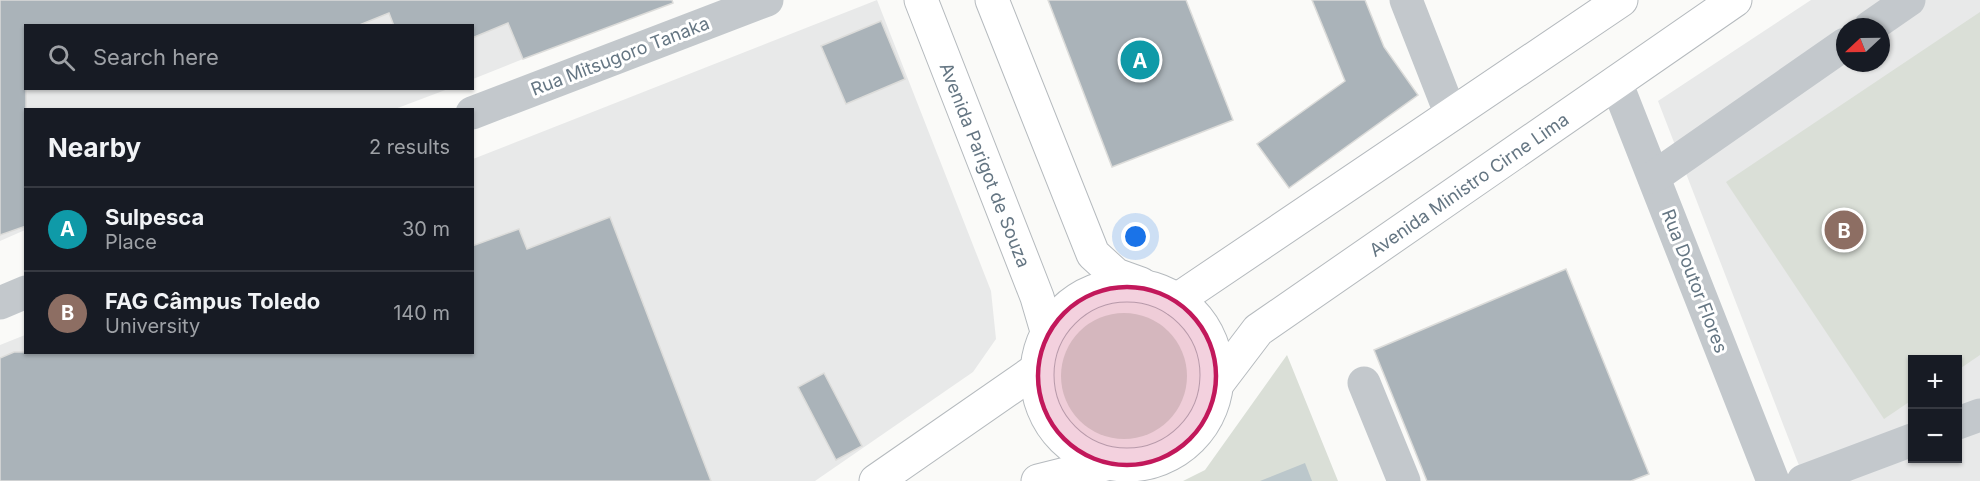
<!DOCTYPE html>
<html lang="en">
<head>
<meta charset="utf-8">
<style>
  :root { --surface:#171b24; --page:#242831; --text:#f1f3f6; --muted:#9ea1a6; --line:#363941; --accent:#1a73e8 }
  body { margin:0; font-family:Inter,sans-serif; background:var(--page); color:var(--text) }
  .controls { position:absolute; right:18px; bottom:18px; display:grid; overflow:hidden; border-radius:0px; box-shadow:0 2px 4px #0004 }
  .controls button { width:54px; height:54px; display:grid; place-items:center; padding:0; border:0; border-bottom:2px solid var(--line); background:var(--surface); color:var(--text); font:30px sans-serif }
  .compass { position:absolute; left:1836px; top:18px; width:54px; height:54px; border-radius:50%; background:var(--surface); box-shadow:0 2px 4px #0004; rotate:248deg }
  .you { position:absolute; left:1136px; top:237px; width:21px; height:21px; margin:-15px; border:4px solid #fff; border-radius:50%; background:#1a73e8; box-shadow:0 0 0 9px #1a73e833 }
  .badge { display:grid; place-items:center; width:39px; height:39px; border-radius:50%; background:var(--accent); color:#fff; font-size:20px; font-weight:700 }
  .pin { position:absolute; translate:-50% -50%; border:3px solid #fff; box-shadow:0 2px 6px #0006 }
  .list { margin:0; padding:0; list-style:none }
  h2 { display:flex; justify-content:space-between; align-items:center; height:78px; margin:0; padding:0 24px; font-size:26px }
  h2 small { font-size:20px; font-weight:400; color:var(--muted) }
  .list li { display:grid; grid-template-columns:39px 1fr auto; gap:18px; align-items:center; box-sizing:border-box; height:84px; padding:0 24px; border-top:2px solid var(--line) }
  .list b { display:block; font-size:22px; white-space:nowrap }
  .list p { margin:0; font-size:20px; white-space:nowrap; color:var(--muted) }
  .list em { font-size:20px; font-style:normal; color:var(--muted) }
  .icon { flex:none; width:33px; height:33px; fill:none; stroke:currentColor; stroke-width:2; stroke-linecap:round; stroke-linejoin:round }
  .map { position:relative; flex:none; width:1980px; height:481px; overflow:hidden }
  .search { position:absolute; background:var(--surface); box-shadow:0 2px 4px #0004; left:24px; top:24px; width:450px; height:66px; display:flex; align-items:center; gap:15px; box-sizing:border-box; padding:0 21px; border-radius:0px; color:var(--muted); font-size:22px }
  .panel { position:absolute; background:var(--surface); box-shadow:0 2px 4px #0004; left:24px; top:108px; width:450px; height:246px; border-radius:0px }
  .map>svg:first-child { display:block }
  .built { fill:#e8e9e9; fill-rule:evenodd }
  .green { fill:#dadfd7 }
  .water { fill:#bbc7cb }
  .building { fill:#aab3b9; stroke:#dcdcda; stroke-width:1.5 }
  .lines { fill:none; stroke-linecap:round; stroke-linejoin:round }
  .major-casing { stroke:#b5babe; stroke-width:35 }
  .path { stroke:#bbbfc2; stroke-width:4; stroke-dasharray:3 3; stroke-linecap:butt }
  .minor { stroke:#c3c8cc; stroke-width:33 }
  .major { stroke:#fff; stroke-width:33 }
  .marked { fill:#c2185b; fill-opacity:0.2; stroke:#c2185b; stroke-width:4.5; stroke-linejoin:round }
  .labels { text-anchor:middle; dominant-baseline:central; stroke-width:6; stroke-linejoin:round; paint-order:stroke }
  .street-label { font-size:18px; fill:#657683; stroke:#fff }
</style>
</head>
<body>
<div class="map">
<svg width="1980" height="481" viewBox="0 0 1980 481">
  <rect width="100%" height="100%" fill="#fafaf8"/>
  <!-- built -->
  <g class="built">
    <polygon points="0,0 499,0 523,59 473,79 472,26 26,26 26,88 448,89 395,109 26,110 25,230 0,241"/>
    <polygon points="877,0 991,291 996,339 973,372 815,481 0,481 0,345 25,335 26,352 472,352 473,159"/>
    <path d="M1811,0H1980V481H1805L1658,101ZM1845,27H1881V63H1845ZM1912,360H1958V458H1912Z"/>
  </g>
  <!-- green -->
  <g class="green">
    <polygon points="1980,12 1980,355 1958,370 1958,360 1912,360 1912,400 1884,419 1726,182"/>
    <circle cx="1124" cy="376" r="63"/>
    <polygon points="1287,355 1338,481 1183,481 1205,470"/>
  </g>
  <!-- water -->
  <polygon class="water" points="1305,463 1312,481 1260,481"/>
  <!-- building -->
  <g class="building">
    <polygon points="0,0 672,0 673,3 523,59 508,23 472,38 472,26 394,26 389,13 357,26 26,26 26,226 0,235"/>
    <polygon points="1048,0 1186,0 1233,120 1112,167"/>
    <polygon points="1312,0 1365,0 1384,47 1418,95 1289,188 1257,144 1345,81"/>
    <polygon points="881,21 905,79 846,104 821,46"/>
    <polygon points="610,217 711,481 0,481 0,358 14,352 472,352 472,246 519,229 527,249"/>
    <polygon points="1566,269 1649,474 1631,481 1427,481 1374,350"/>
    <polygon points="824,373 862,446 836,460 798,387"/>
  </g>
  <g class="lines">
    <!-- major casing -->
    <g class="major-casing">
      <g id="major">
        <path id="s1" d="M921,0L1037,297L1047,331"/>
        <polyline points="992,0 1093,254 1116,275 1141,284"/>
        <circle cx="1127" cy="375" r="90"/>
        <polyline points="1177,300 1621,0"/>
        <path id="s2" d="M1217,384L1258,330L1735,0"/>
        <polyline points="876,481 1036,370"/>
        <polyline points="1038,481 1106,464"/>
      </g>
    </g>
    <!-- path -->
    <polyline class="path" points="1074,285 1079,298"/>
    <!-- minor -->
    <g class="minor">
      <polyline points="1406,0 1451,115"/>
      <polyline points="1870,27 1909,0"/>
      <polyline points="1616,82 1773,481"/>
      <polyline points="472,113 767,0"/>
      <polyline points="1654,177 1845,44"/>
      <polyline points="0,303 26,292"/>
      <polyline points="1364,383 1404,481"/>
      <polyline points="1958,423 1980,415"/>
      <polyline points="1803,481 1912,440"/>
    </g>
    <!-- major -->
    <use href="#major" class="major"/>
  </g>
  <!-- marked area -->
  <path class="marked" d="M1038 376a89 89 0 1 1 178 0a89 89 0 1 1-178 0Z"/>
  <g class="labels">
    <!-- street labels -->
    <g class="street-label">
      <text transform="translate(620 56) rotate(-21)">Rua Mitsugoro Tanaka</text>
      <text stroke="none"><textPath href="#s1" startOffset="177">Avenida Parigot de Souza</textPath></text>
      <text stroke="none"><textPath href="#s2" startOffset="324">Avenida Ministro Cirne Lima</textPath></text>
      <text transform="translate(1695 281) rotate(69)">Rua Doutor Flores</text>
    </g>
  </g>
</svg>
<div class="controls">
<button>+</button>
<button>−</button>
</div>
<svg class="compass" viewBox="-18 -18 36 36"><path d="M0-13l5 13h-10z" fill="#e53935"/><path d="M0 13l5-13h-10z" fill="#9ea1a6"/></svg>
<div class="you"></div>
<div class="pin badge" style="left:1140px;top:60px;background:#0f9aa8">A</div>
<div class="pin badge" style="left:1844px;top:230px;background:#8d6e63">B</div>
<div class="search"><svg class="icon" aria-label="search" viewBox="0 0 24 24"><circle cx="10" cy="10" r="6"/><path d="M15 15l6 6"/></svg>Search here</div>
<section class="panel">
<h2>Nearby<small>2 results</small></h2>
<ul class="list">
<li><span class="badge" style="background:#0f9aa8">A</span><div><b>Sulpesca</b><p>Place</p></div><em>30 m</em></li>
<li><span class="badge" style="background:#8d6e63">B</span><div><b>FAG Câmpus Toledo</b><p>University</p></div><em>140 m</em></li>
</ul>
</section>
</div>
</body>
</html>
